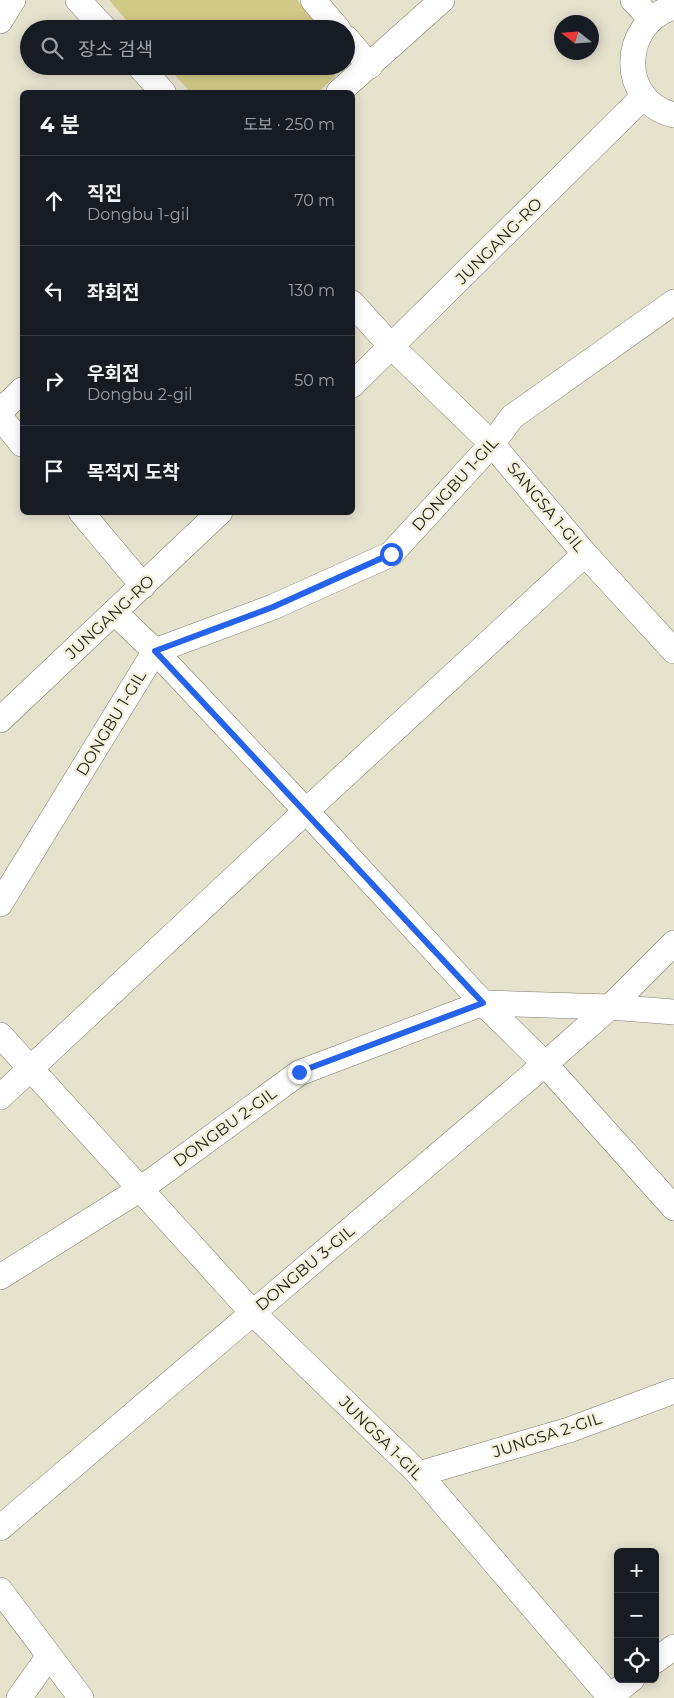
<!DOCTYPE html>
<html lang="ko">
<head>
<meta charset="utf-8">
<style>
  :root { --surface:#171b24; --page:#20242c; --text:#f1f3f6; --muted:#9ea1a6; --line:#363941 }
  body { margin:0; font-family:Montserrat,"Noto Sans KR",sans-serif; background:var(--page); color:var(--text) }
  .controls { position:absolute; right:15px; bottom:15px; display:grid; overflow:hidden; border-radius:8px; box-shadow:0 2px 12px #0003 }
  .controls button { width:45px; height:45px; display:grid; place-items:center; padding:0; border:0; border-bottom:1px solid var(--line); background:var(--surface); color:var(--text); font:25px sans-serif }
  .compass { position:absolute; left:554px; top:15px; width:45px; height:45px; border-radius:50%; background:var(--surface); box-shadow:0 2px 12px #0003; rotate:287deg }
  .stop { position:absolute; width:15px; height:15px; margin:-11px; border:4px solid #2563eb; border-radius:50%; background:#fff }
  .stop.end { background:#2563eb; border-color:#fff; box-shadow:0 1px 5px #0008 }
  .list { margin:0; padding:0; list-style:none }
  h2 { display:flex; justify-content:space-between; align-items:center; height:65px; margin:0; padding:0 20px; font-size:21px }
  h2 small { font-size:16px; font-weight:400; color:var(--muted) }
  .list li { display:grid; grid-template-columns:32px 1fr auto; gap:15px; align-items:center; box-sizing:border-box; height:90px; padding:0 20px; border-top:1px solid var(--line) }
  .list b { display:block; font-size:19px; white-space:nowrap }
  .list p { margin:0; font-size:16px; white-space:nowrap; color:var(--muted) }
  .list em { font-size:16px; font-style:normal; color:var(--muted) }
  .icon { flex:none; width:28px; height:28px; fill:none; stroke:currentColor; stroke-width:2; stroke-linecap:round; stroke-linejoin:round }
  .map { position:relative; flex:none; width:674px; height:1698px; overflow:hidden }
  .search { position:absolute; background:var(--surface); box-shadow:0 2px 12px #0003; left:20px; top:20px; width:335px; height:55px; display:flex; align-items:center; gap:12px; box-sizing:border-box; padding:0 18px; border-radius:28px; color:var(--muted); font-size:19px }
  .panel { position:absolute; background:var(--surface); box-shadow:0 2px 12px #0003; left:20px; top:90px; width:335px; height:425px; border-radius:8px }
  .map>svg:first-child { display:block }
  .green { fill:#d1ca87 }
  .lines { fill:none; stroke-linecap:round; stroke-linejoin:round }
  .minor-casing { stroke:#7e7c69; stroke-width:26 }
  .minor { stroke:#fff; stroke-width:25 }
  .route { stroke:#2563eb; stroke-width:6 }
  .labels { text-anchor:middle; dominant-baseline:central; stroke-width:5; stroke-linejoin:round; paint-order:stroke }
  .street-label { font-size:16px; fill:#23231b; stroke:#f3f1db }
</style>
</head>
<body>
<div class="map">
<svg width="674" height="1698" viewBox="0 0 674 1698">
  <rect width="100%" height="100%" fill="#e5e3ce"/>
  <!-- green -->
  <g class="green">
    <polygon points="109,0 297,0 320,29 134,29"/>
    <polygon points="167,66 336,66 335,77 318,92 190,92"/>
  </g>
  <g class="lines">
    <!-- minor casing -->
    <g class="minor-casing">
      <g id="minor">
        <polyline points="78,0 105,29"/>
        <polyline points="313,0 338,29"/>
        <polyline points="633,0 651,19"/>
        <path d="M674,7C620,23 618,102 674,115"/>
        <polyline points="0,21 13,0"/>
        <polyline points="346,38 370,66"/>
        <polyline points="139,66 163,92"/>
        <polyline points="339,92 442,0"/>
        <polyline points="352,303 392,347 492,444 585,554 674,651"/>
        <polyline points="352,385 644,96"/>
        <polyline points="0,412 22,390"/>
        <polyline points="0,417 22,444"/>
        <polyline points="81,512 143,586"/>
        <polyline points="114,612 155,651 306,811 483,1003 545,1064 674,1208"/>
        <polyline points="0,720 220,512"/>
        <polyline points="0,904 155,651 273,607 391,554 492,444 512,417 674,302"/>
        <polyline points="0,1035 252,1312 419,1474 610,1697"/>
        <polyline points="0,1097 306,811 585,554"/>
        <polyline points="0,1277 142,1188 299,1073 483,1003 610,1007 674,1012"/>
        <polyline points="419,1474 569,1430 674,1391"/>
        <polyline points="0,1528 545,1064 610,1007 674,943"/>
        <polyline points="0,1590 81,1698"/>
        <polyline points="655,1661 674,1647"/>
        <polyline points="19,1698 49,1656"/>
        <polyline points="608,1698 632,1679"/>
      </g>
    </g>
    <!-- minor -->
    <use href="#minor" class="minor"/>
  </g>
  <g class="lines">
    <!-- route -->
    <polyline class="route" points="299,1072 483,1003 155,651 273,607 391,554"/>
  </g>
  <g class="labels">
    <!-- street labels -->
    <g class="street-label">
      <text transform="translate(499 241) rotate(-45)">JUNGANG-RO</text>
      <text transform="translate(455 484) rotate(-48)">DONGBU 1-GIL</text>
      <text transform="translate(546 507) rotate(50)">SANGSA 1-GIL</text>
      <text transform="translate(110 617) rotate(-43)">JUNGANG-RO</text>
      <text transform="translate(111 723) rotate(-59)">DONGBU 1-GIL</text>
      <text transform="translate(225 1127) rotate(-36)">DONGBU 2-GIL</text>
      <text transform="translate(305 1268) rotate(-40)">DONGBU 3-GIL</text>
      <text transform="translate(547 1435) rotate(-18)">JUNGSA 2-GIL</text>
      <text transform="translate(381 1438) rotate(45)">JUNGSA 1-GIL</text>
    </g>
  </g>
</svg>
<div class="controls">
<button>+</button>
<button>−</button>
<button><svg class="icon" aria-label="locate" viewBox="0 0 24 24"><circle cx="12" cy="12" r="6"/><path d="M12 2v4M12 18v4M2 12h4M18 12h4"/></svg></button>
</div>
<svg class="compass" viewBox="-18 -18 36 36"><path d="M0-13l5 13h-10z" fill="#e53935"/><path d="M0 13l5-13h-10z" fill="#9ea1a6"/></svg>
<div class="stop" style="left:391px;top:554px"></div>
<div class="stop end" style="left:299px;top:1072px"></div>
<div class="search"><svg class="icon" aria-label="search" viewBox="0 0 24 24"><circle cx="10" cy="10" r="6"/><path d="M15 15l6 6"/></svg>장소 검색</div>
<section class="panel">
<h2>4 분<small>도보 · 250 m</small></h2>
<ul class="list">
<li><svg class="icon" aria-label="ahead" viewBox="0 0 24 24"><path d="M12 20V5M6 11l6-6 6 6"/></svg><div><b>직진</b><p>Dongbu 1-gil</p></div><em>70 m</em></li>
<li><svg class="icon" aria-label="left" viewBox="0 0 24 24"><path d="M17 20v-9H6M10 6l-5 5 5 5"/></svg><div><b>좌회전</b></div><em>130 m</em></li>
<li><svg class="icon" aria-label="right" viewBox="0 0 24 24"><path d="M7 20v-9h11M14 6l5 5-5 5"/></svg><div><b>우회전</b><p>Dongbu 2-gil</p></div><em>50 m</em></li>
<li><svg class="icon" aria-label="arrive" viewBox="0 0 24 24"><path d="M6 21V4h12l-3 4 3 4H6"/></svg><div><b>목적지 도착</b></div></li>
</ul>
</section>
</div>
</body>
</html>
